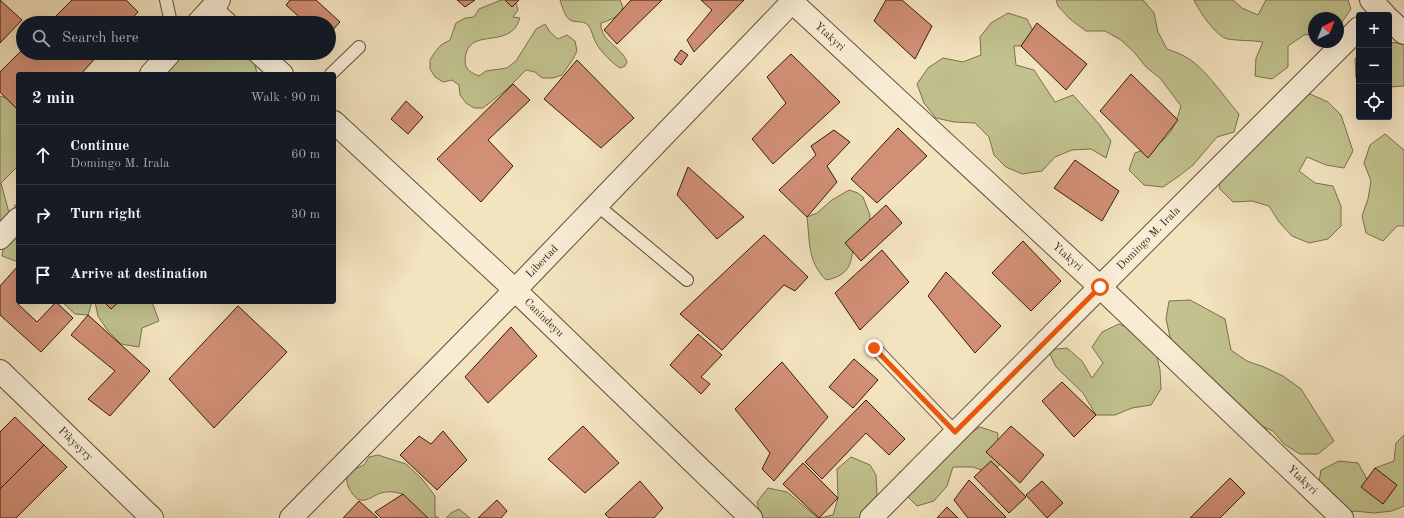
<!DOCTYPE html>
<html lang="en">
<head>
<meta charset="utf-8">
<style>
  :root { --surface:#171b24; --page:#20242c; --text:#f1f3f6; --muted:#9ea1a6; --line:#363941 }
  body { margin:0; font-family:"Old Standard TT",serif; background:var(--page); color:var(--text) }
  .controls { position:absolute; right:12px; top:12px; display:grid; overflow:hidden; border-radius:4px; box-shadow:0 4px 16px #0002 }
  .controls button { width:36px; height:36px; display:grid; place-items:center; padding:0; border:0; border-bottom:1px solid var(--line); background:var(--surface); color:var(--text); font:20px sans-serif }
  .compass { position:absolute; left:1308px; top:12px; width:36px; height:36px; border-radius:50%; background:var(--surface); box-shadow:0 4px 16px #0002; rotate:43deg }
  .stop { position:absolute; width:12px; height:12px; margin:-9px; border:3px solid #ea580c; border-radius:50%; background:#fff }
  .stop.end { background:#ea580c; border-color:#fff; box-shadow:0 1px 4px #0008 }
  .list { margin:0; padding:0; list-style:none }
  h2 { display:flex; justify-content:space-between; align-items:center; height:52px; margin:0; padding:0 16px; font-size:17px }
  h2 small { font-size:13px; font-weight:400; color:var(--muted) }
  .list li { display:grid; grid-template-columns:26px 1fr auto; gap:12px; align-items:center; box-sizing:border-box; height:60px; padding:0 16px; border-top:1px solid var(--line) }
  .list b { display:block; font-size:15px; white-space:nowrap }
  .list p { margin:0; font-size:13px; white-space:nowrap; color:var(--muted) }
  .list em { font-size:13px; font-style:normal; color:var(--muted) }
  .icon { flex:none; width:22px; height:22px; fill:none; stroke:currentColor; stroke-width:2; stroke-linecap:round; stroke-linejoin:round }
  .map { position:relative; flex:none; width:1404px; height:518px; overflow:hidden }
  .search { position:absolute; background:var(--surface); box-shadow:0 4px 16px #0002; left:16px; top:16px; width:320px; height:44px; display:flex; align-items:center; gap:10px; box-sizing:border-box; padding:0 14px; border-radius:22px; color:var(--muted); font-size:15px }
  .panel { position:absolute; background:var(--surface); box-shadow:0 4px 16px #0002; left:16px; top:72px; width:320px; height:232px; border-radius:4px }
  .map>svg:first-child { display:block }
  .green { fill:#c1c28e; stroke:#7c704c }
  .building { fill:#d18f75; stroke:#361d0b }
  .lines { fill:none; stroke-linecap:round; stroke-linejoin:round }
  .service-casing { stroke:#654e38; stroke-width:14 }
  .minor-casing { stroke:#654e38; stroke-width:24 }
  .tertiary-casing { stroke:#654e38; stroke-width:24 }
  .service { stroke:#f7edd5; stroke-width:12 }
  .minor { stroke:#f7edd5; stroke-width:22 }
  .tertiary { stroke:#f7edd5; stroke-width:22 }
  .route { stroke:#ea580c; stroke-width:5 }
  .labels { text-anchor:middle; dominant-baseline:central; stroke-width:3; stroke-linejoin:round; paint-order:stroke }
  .street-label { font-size:11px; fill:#361d0b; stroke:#f7edd5 }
</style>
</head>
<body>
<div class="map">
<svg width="1404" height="518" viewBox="0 0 1404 518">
  <rect width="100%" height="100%" fill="#f3e3bf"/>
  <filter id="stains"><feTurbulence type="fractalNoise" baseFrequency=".005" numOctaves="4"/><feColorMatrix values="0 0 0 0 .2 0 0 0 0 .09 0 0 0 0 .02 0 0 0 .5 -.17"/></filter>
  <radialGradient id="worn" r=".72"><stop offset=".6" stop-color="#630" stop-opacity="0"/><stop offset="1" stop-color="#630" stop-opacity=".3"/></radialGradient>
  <!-- green -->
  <g class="green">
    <path d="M501,0H515L518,10L513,17L520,18C517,25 516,29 509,33C492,43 466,32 465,61C465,70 472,73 479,76L486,71L507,68L516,61L536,29L545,24L550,32L558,39L567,35L575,41L577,51L573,59L562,75L553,78H542L535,72L526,70L506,90L483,108H474L466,103L460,95L459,85L452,80L443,82L435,77L430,69V60L435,52L441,45L450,40L456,23L465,18L474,17L479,9Z"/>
    <path d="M560,0H620L623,7C620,17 610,20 601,23C600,41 621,46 627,62L625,66L620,68C611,62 601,52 596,43C593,38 592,30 588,25C583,20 575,23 570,20C565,17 562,6 560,0Z"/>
    <path d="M1056,0H1143L1154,13L1158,32L1167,49C1172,51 1179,53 1184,56C1205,67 1223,96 1239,114L1234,132L1217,137L1193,165L1179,176L1163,187L1144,185L1129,170L1135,153C1165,143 1172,137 1181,106L1160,78L1146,67L1134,52L1121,40L1105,31H1086L1070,19L1058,6Z"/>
    <path d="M1194,0H1233L1242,8L1258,15L1266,0H1348L1351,9L1340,25L1338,26V18H1314V34L1304,35L1288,46V67L1272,79L1255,76L1256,58L1263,42C1252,40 1238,41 1228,39C1216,37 1199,11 1194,0Z"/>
    <polygon points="1008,13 1027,19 1033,31 1021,46 1014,46 1016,65 1034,70 1055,102 1073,95 1099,124 1111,141 1106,158 1091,149 1072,150 1055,157 1042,171 1022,174 1006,167 994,155 989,137 975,123 954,122 936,118 924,103 917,84 928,68 943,58 963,62 981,55 980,37 991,23"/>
    <polygon points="1389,42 1404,44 1404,86 1389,87"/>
    <polygon points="158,53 250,53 252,54 257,73 142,74"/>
    <polygon points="1359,54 1359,79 1356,78 1355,59"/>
    <polygon points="1310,94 1328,102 1341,115 1353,151 1344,168 1326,165 1307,157 1299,171 1315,183 1333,186 1341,206 1341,226 1328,239 1309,243 1292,236 1279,222 1269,206 1252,201 1233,202 1220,189 1217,171 1292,97"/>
    <polygon points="0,96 9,99 18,109 18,166 1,183 11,220 15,205 18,203 18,262 2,256 5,238 0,236"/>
    <polygon points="1385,134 1404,150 1404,226 1397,226 1383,241 1366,233 1362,216 1368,199 1371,181 1364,163 1370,145"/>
    <path d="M849,190L858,193L863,197L870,215L869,225L854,236C852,259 853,275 826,280C807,261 810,241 807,217L817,213L832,200Z"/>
    <polygon points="1190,300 1225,319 1231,350 1247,361 1264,367 1283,376 1301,389 1334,441 1318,454 1300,454 1284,444 1273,431 1237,415 1180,353 1170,337 1166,319 1169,301"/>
    <polygon points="62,302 92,302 88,315 75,314"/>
    <polygon points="95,302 152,302 159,321 142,328 139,347 121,344 108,331 98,316"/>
    <polygon points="1119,324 1137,332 1156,352 1160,370 1161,389 1151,405 1132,408 1115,415 1096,415 1083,393 1056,367 1048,350 1067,348 1082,361 1092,378 1103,363 1092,347 1102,332"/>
    <path d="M980,427L998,433L997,452L1004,461L990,473L973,467H953L947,486L934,501L917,506L902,491L900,472C926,455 954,444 980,427Z"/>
    <polygon points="1404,435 1404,506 1392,511 1374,513 1355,511 1338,517 1318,488 1321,470 1339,461 1358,463 1368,481 1375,468 1394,461 1396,443"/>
    <path d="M378,455L406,464L423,480L435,496V516L439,518H420L403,494C398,493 392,491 387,492C373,492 363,510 352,493C347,486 346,481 347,473L364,465L369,457Z"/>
    <polygon points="851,457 870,465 876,475 877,495 860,518 820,518 833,515 838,498 837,469"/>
    <polygon points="768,488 787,492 818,518 761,518 757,502"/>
    <polygon points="459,509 470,518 446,518 451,513"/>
  </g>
  <!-- building -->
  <g class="building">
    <polygon points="0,0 22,20 0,43"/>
    <polygon points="72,0 126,0 138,12 128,23 49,23"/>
    <polygon points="290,0 316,0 340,22 329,34 329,23 306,23 286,5"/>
    <polygon points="457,0 475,0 465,7"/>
    <polygon points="505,0 519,0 512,7"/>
    <polygon points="631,0 662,0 617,44 604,30"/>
    <polygon points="701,0 744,0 694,52 687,40 712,10"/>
    <polygon points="886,0 902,0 932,26 915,59 874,21"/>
    <polygon points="1037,23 1087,64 1066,90 1021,46"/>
    <polygon points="23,49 23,53 100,53 81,74 18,74 18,110 0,92 0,72"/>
    <polygon points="681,50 688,55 681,65 674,60"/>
    <polygon points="791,54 840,102 773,164 752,139 786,103 767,77"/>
    <polygon points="577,60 634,118 601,148 544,99"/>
    <polygon points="1131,74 1178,120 1148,158 1100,111"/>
    <polygon points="513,84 530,100 488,140 513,166 481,202 437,159"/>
    <polygon points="406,101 423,117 408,134 391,119"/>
    <polygon points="898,128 927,156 877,203 851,179"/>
    <polygon points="834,130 850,142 827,166 837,182 807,217 779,190 816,155 811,146"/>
    <polygon points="1075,160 1119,191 1102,221 1054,188"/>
    <polygon points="688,167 744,217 717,239 677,195"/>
    <polygon points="886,205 902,223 861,261 845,243"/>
    <polygon points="764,235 808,277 795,291 784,285 722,350 680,314"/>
    <polygon points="1023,241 1061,281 1031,311 992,273"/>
    <polygon points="882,250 909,282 860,330 835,293"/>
    <polygon points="18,266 18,302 20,302 18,304 37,322 56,302 73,318 41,352 0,315 0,286"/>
    <polygon points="946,272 1001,326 975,353 928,296"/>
    <polygon points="104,302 119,302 111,309"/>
    <polygon points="238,306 287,352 214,428 169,379"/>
    <polygon points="88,315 150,371 110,416 88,399 115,371 71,335"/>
    <polygon points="511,327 537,356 488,403 465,377"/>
    <polygon points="698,334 722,355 701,377 710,384 701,394 670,365"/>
    <polygon points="854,359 878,380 853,408 829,387"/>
    <polygon points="782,362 828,417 774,481 762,469 770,453 735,409"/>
    <polygon points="1062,382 1096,415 1074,437 1042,401"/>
    <polygon points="866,400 905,439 889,455 866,433 822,479 805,462"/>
    <polygon points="15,417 44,445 0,489 0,432"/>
    <polygon points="583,426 619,463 585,493 548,459"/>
    <polygon points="1011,426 1044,455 1020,483 986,452"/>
    <polygon points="443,431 467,460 437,490 400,455 419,436 431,444"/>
    <polygon points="44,445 67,467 16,518 0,518 0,489"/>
    <polygon points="991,461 1026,497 1009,513 974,477"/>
    <polygon points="803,463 838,498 819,518 783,484"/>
    <polygon points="1375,468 1397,485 1383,504 1361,487"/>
    <polygon points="1230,478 1245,493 1220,518 1190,518"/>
    <polygon points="969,480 1006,517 1004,518 968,518 954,500"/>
    <polygon points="640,481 663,508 654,518 609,518 605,514"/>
    <polygon points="1042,481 1063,503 1047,518 1026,495"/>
    <polygon points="403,494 428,518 381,518 375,512"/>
    <polygon points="497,500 507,511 501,518 478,518"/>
    <polygon points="359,501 378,518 343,518"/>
    <polygon points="947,507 958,518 937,518"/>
  </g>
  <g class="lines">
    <!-- service casing -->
    <g class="service-casing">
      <g id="service">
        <polyline points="166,0 171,23"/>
        <polyline points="331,74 359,47"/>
        <polyline points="597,205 687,280"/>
        <polyline points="874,347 955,432"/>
      </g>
    </g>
    <!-- minor casing -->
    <g class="minor-casing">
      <g id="minor">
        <path id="s1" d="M790,0L1100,287L1342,518"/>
        <polyline points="1371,0 1385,15"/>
        <polyline points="211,9 226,23"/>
        <polyline points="1389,19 1404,33"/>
        <polyline points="259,53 282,74"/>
        <path id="s2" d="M334,122L515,290L751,518"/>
        <path id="s3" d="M0,371L152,518"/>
        <path id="s4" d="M291,518L515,290L792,2"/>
        <path id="s5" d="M871,518L1100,287L1359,28"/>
      </g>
    </g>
    <!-- tertiary casing -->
    <g class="tertiary-casing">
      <g id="tertiary">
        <polyline points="198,23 219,0"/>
        <polyline points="151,74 170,53"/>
        <polyline points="0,238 18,219"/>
      </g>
    </g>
    <!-- service -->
    <use href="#service" class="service"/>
    <!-- minor -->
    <use href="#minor" class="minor"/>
    <!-- tertiary -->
    <use href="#tertiary" class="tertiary"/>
  </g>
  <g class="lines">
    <!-- route -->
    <polyline class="route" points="874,348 955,432 1100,287"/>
  </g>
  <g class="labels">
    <!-- street labels -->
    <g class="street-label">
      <text stroke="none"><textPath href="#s1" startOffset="54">Ytakyri</textPath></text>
      <text stroke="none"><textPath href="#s5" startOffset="394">Domingo M. Irala</textPath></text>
      <text stroke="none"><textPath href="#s1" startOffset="378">Ytakyri</textPath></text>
      <text stroke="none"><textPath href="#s4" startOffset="359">Libertad</textPath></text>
      <text stroke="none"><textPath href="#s2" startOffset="287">Canindeyu</textPath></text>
      <text stroke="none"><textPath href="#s3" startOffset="105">Pikysyry</textPath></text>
      <text stroke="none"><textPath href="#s1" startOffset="702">Ytakyri</textPath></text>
    </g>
  </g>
  <rect width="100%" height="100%" filter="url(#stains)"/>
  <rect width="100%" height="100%" fill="url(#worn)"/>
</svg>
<div class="controls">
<button>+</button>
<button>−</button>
<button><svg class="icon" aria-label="locate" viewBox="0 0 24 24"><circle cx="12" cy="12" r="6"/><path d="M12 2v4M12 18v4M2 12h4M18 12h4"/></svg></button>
</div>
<svg class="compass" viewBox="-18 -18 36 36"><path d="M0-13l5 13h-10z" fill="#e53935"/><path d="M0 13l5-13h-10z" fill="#9ea1a6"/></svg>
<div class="stop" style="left:1100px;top:287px"></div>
<div class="stop end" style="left:874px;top:348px"></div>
<div class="search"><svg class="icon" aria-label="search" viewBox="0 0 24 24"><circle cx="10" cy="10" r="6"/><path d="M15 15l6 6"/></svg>Search here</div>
<section class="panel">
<h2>2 min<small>Walk · 90 m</small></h2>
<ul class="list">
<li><svg class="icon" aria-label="ahead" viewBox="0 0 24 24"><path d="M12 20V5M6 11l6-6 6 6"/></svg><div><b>Continue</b><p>Domingo M. Irala</p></div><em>60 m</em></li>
<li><svg class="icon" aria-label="right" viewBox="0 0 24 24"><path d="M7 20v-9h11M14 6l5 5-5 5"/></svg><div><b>Turn right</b></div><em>30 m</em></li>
<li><svg class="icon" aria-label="arrive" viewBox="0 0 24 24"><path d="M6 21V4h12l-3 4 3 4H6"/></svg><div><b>Arrive at destination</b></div></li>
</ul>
</section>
</div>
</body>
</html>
